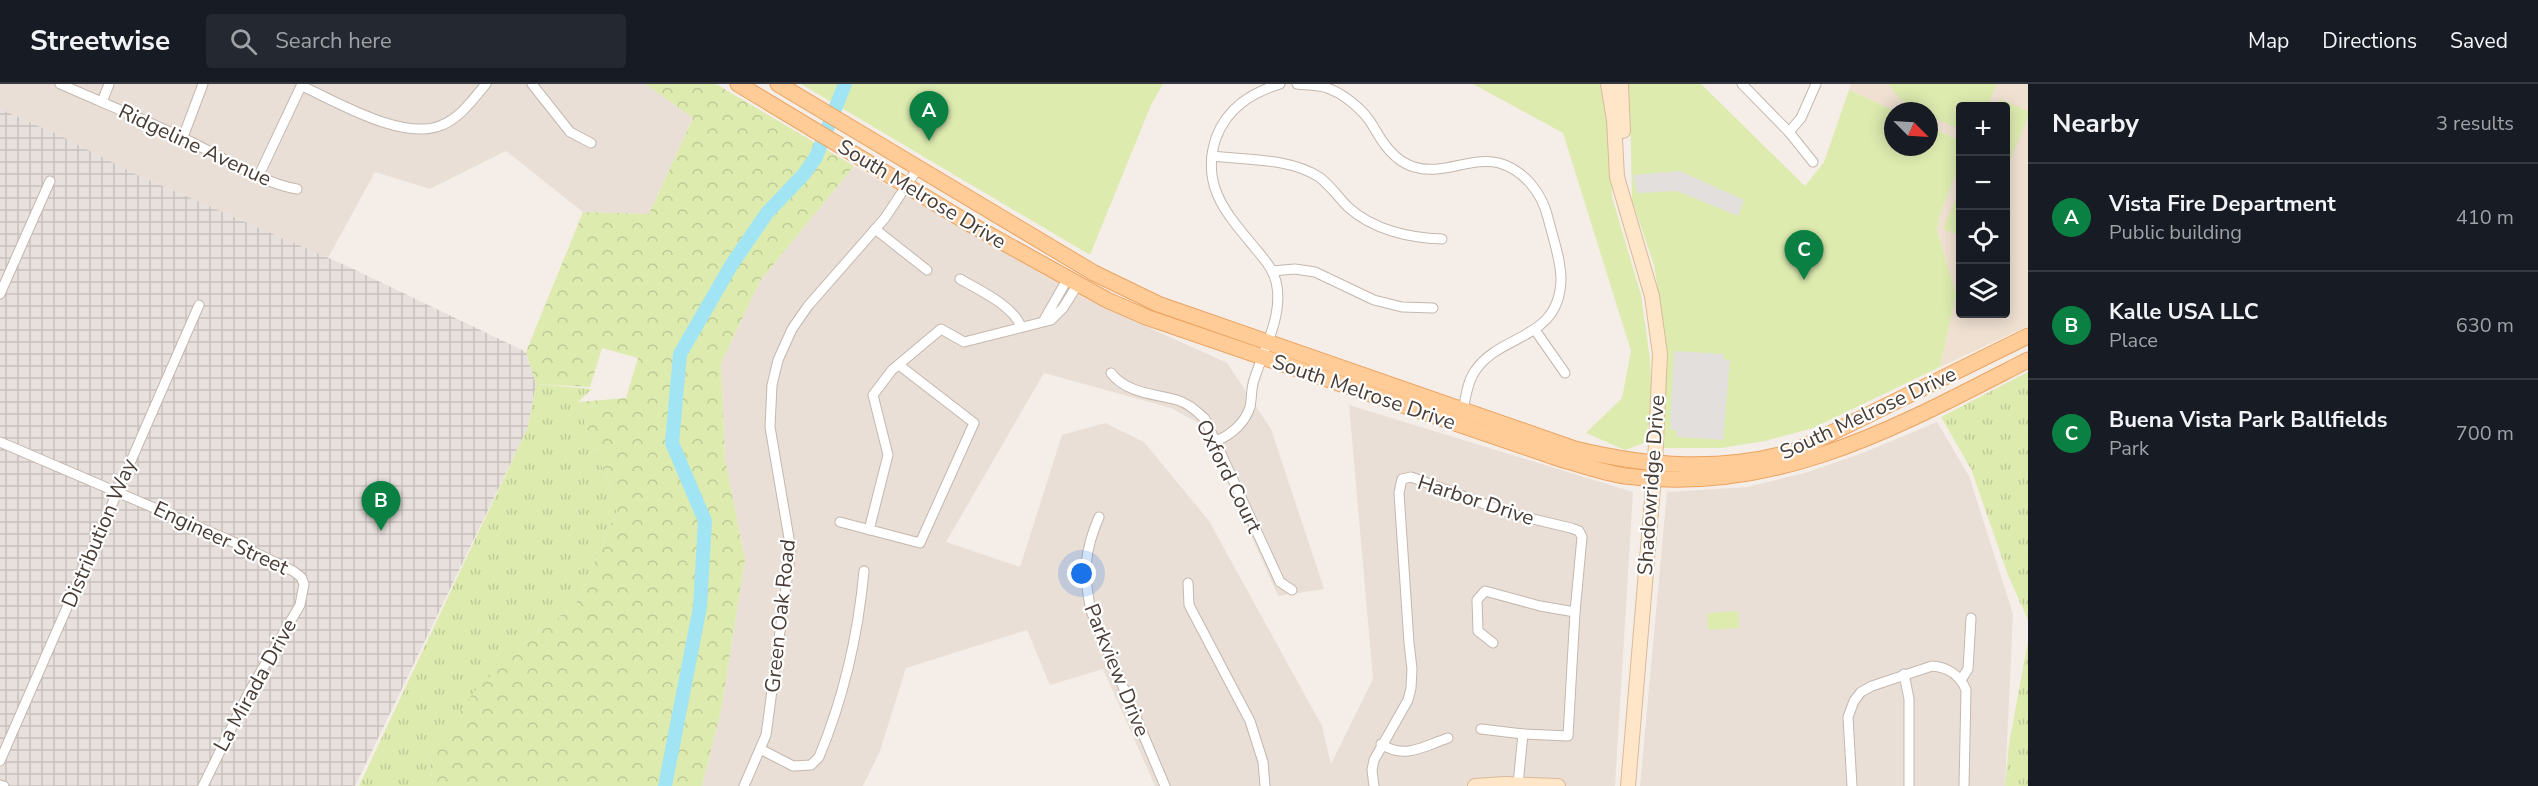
<!DOCTYPE html>
<html lang="en">
<head>
<meta charset="utf-8">
<style>
  :root { --surface:#171b24; --page:#242831; --text:#f1f3f6; --muted:#9ea1a6; --line:#363941; --accent:#0b8043 }
  body { margin:0; font-family:"Nunito Sans",sans-serif; background:var(--page); color:var(--text) }
  .controls { position:absolute; right:18px; top:18px; display:grid; overflow:hidden; border-radius:6px; box-shadow:0 3px 15px #0003 }
  .controls button { width:54px; height:54px; display:grid; place-items:center; padding:0; border:0; border-bottom:2px solid var(--line); background:var(--surface); color:var(--text); font:30px sans-serif }
  .compass { position:absolute; left:1884px; top:18px; width:54px; height:54px; border-radius:50%; background:var(--surface); box-shadow:0 3px 15px #0003; rotate:114deg }
  .you { position:absolute; left:1082px; top:490px; width:21px; height:21px; margin:-15px; border:4px solid #fff; border-radius:50%; background:#1a73e8; box-shadow:0 0 0 9px #1a73e833 }
  .badge { display:grid; place-items:center; width:39px; height:39px; border-radius:50%; background:var(--accent); color:#fff; font-size:20px; font-weight:700 }
  .pin { position:absolute; translate:-50% -50px; filter:drop-shadow(0 2px 3px #0008) }
  .pin::after { content:''; position:absolute; top:32px; width:21px; height:18px; background:inherit; clip-path:polygon(0 0,100% 0,50% 100%) }
  .list { margin:0; padding:0; list-style:none }
  h2 { display:flex; justify-content:space-between; align-items:center; height:78px; margin:0; padding:0 24px; font-size:26px }
  h2 small { font-size:20px; font-weight:400; color:var(--muted) }
  .list li { display:grid; grid-template-columns:39px 1fr auto; gap:18px; align-items:center; box-sizing:border-box; height:108px; padding:0 24px; border-top:2px solid var(--line) }
  .list b { display:block; font-size:22px; white-space:nowrap }
  .list p { margin:0; font-size:20px; white-space:nowrap; color:var(--muted) }
  .list em { font-size:20px; font-style:normal; color:var(--muted) }
  .icon { flex:none; width:33px; height:33px; fill:none; stroke:currentColor; stroke-width:2; stroke-linecap:round; stroke-linejoin:round }
  .map { position:relative; flex:none; width:2028px; height:702px; overflow:hidden }
  header { display:flex; align-items:center; gap:36px; box-sizing:border-box; height:84px; padding:0 30px; background:var(--surface); border-bottom:2px solid var(--line) }
  header strong { font-size:28px }
  nav { display:flex; gap:33px; margin-inline-start:auto; font-size:21px }
  .search { width:420px; height:54px; background:var(--page); display:flex; align-items:center; gap:15px; box-sizing:border-box; padding:0 21px; border-radius:6px; color:var(--muted); font-size:22px }
  main { display:flex }
  aside { flex:1; background:var(--surface) }
  .map>svg:first-child { display:block }
  .residential { fill:#e9dfd6 }
  .industrial { fill:url(#industrial-grid) }
  .education { fill:#efe0d1 }
  .grass { fill:url(#grass-tufts) }
  .forest { fill:url(#forest-crowns) }
  .green { fill:#ddebaf }
  .parking { fill:#e3dfdd }
  .lines { fill:none; stroke-linecap:round; stroke-linejoin:round }
  .river { stroke:#a1e5f5; stroke-width:14 }
  .street-casing { stroke:#c4b7ad; stroke-width:11 }
  .secondary-casing { stroke:#daba97; stroke-width:16 }
  .primary-casing { stroke:#eba360; stroke-width:17 }
  .street { stroke:#fff; stroke-width:9 }
  .secondary { stroke:#ffe6c8; stroke-width:14 }
  .primary { stroke:#ffcb97; stroke-width:15 }
  .labels { text-anchor:middle; dominant-baseline:central; stroke-width:4.5; stroke-linejoin:round; paint-order:stroke }
  .street-label { font-size:21px; fill:#493d36; stroke:#fff }
</style>
</head>
<body>
<header>
<strong>Streetwise</strong>
<div class="search"><svg class="icon" aria-label="search" viewBox="0 0 24 24"><circle cx="10" cy="10" r="6"/><path d="M15 15l6 6"/></svg>Search here</div>
<nav><a>Map</a><a>Directions</a><a>Saved</a></nav>
</header>
<main>
<div class="map">
<svg width="2028" height="702" viewBox="0 0 2028 702">
  <defs>
    <pattern id="industrial-grid" width="8" height="8" patternUnits="userSpaceOnUse" patternTransform="scale(1.5)"><rect width="8" height="8" fill="#e7e0dd"/><path d="M0 4h8M4 0v8" fill="none" stroke="#c8c1be"/></pattern>
    <pattern id="grass-tufts" width="24" height="20" patternUnits="userSpaceOnUse" patternTransform="scale(1.5)"><rect width="24" height="20" fill="#ddebaf"/><path d="M3 7l-1-3M5 7V3M7 7l1-3M15 17l-1-3M17 17v-4M19 17l1-3" fill="none" stroke="#bfca97"/></pattern>
    <pattern id="forest-crowns" width="20" height="18" patternUnits="userSpaceOnUse" patternTransform="scale(1.5)"><rect width="20" height="18" fill="#ddebaf"/><path d="M2 6a3 3 0 1 1 6 0M12 15a3 3 0 1 1 6 0" fill="none" stroke="#bfca97"/></pattern>
  </defs>
  <rect width="100%" height="100%" fill="#f5eee8"/>
  <!-- residential -->
  <g class="residential">
    <polygon points="0,0 646,0 693,33 649,130 583,128 506,67 430,105 375,88 328,174 133,89 59,51 0,25"/>
    <polygon points="854,82 1086,215 1227,279 1271,345 1324,505 1278,512 1202,341 1171,324 1044,289 946,458 1020,483 1062,351 1105,339 1144,358 1209,437 1322,642 1331,680 1373,595 1349,321 1633,408 1615,702 1155,702 1103,585 1050,601 1027,546 906,584 880,667 863,702 702,702 721,627 745,476 725,375 721,279 760,197"/>
    <polygon points="1937,338 1969,392 2013,530 2005,702 1640,702 1667,408 1747,403 1808,388 1865,368"/>
  </g>
  <!-- industrial -->
  <polygon class="industrial" points="0,25 59,51 133,89 349,183 526,268 536,300 528,343 355,702 0,702"/>
  <!-- education -->
  <polygon class="education" points="1851,0 2028,0 2028,242 1940,283 1956,210 1937,147 1940,130 1960,79 1960,230 2006,230 2006,22 1960,22 1960,57 1929,42 1929,27 1895,27 1849,6"/>
  <!-- grass -->
  <g class="grass">
    <polygon points="2028,288 2028,536 2008,491 1971,385 1941,333"/>
    <polygon points="536,300 592,305 578,318 592,360 619,422 575,522 525,558 429,671 433,702 359,702 528,343"/>
    <polygon points="2028,557 2028,702 2005,702 2009,660"/>
  </g>
  <!-- forest -->
  <polygon class="forest" points="646,0 716,0 854,82 760,197 721,279 725,375 745,476 721,627 702,702 433,702 429,671 473,609 525,558 575,522 619,422 592,360 578,318 626,314 638,274 602,264 590,303 536,300 526,268 583,128 649,130 693,34"/>
  <!-- green -->
  <g class="green">
    <polygon points="801,0 1163,0 1151,21 1090,171"/>
    <polygon points="1473,0 1609,0 1612,113 1641,211 1650,275 1652,326 1644,359 1625,366 1586,349 1622,314 1631,267 1563,49"/>
    <polygon points="1626,0 1701,0 1805,102 1824,78 1849,6 1895,27 1893,27 1893,63 1929,63 1929,42 1960,57 1960,79 1940,130 1937,147 1956,210 1940,283 1813,344 1765,357 1721,364 1662,364 1666,256 1654,181 1632,116 1630,23"/>
    <path d="M1889,0H1997L1987,22H1960V45L1929,32V27C1910,27 1899,16 1889,0Z"/>
    <polygon points="2000,15 2028,27 2028,33 2006,85 2006,22 1997,22"/>
    <polygon points="1960,105 1960,152 1943,145"/>
    <polygon points="1738,527 1739,544 1708,546 1707,529"/>
  </g>
  <!-- parking -->
  <g class="parking">
    <polygon points="1680,87 1744,116 1738,132 1677,107 1637,109 1633,91"/>
    <polygon points="1674,267 1723,270 1724,276 1730,276 1723,356 1677,353 1677,347 1670,345"/>
  </g>
  <g class="lines">
    <!-- river -->
    <polyline class="river" points="665,702 700,523 705,437 672,359 680,270 732,180 767,129 804,90 816,73 845,0"/>
    <!-- street casing -->
    <g class="street-casing">
      <g id="street">
        <path d="M60,0C101,18 143,35 183,54C218,70 260,99 297,105"/>
        <polyline points="532,0 570,48 591,59"/>
        <path d="M1297,0C1305,1 1315,1 1324,3C1342,8 1364,26 1373,42C1382,58 1394,77 1414,83C1444,92 1470,72 1499,79C1524,86 1542,109 1548,134C1553,154 1561,176 1561,196C1559,257 1500,249 1475,287C1467,298 1466,313 1463,326"/>
        <polyline points="1742,0 1789,48 1813,78"/>
        <path d="M302,2C337,18 404,58 442,41C461,33 473,15 486,0"/>
        <polyline points="102,18 109,0"/>
        <polyline points="1789,48 1801,34 1816,0"/>
        <polyline points="183,53 203,0"/>
        <path d="M1212,72C1246,76 1290,74 1319,93C1330,101 1339,114 1348,123C1373,146 1410,154 1442,155"/>
        <polyline points="259,91 302,0"/>
        <polyline points="875,145 927,186"/>
        <polyline points="1272,187 1295,185 1315,188 1374,216 1402,223 1433,224"/>
        <path d="M960,195C979,206 1014,222 1021,243"/>
        <polyline points="0,210 50,97"/>
        <polyline points="1044,236 1068,194"/>
        <polyline points="1535,246 1565,289"/>
        <path d="M1111,289C1126,309 1155,310 1177,316C1188,319 1197,327 1205,335L1280,498L1292,506"/>
        <path d="M1216,357C1231,351 1245,339 1250,323C1252,314 1251,304 1254,296C1263,267 1282,234 1277,203C1275,187 1265,176 1255,164C1227,130 1200,102 1216,54C1227,24 1251,9 1280,0"/>
        <polyline points="0,358 229,456 293,487 301,493 304,500 300,521 249,608 203,702"/>
        <path d="M1099,433C1084,468 1083,489 1091,527L1165,702"/>
        <polyline points="840,438 920,459 974,339 899,281"/>
        <polyline points="869,446 888,371 873,311 892,286 941,245 964,258 1051,236 1063,224 1078,200"/>
        <polyline points="1188,499 1189,521 1250,637 1263,678 1265,702"/>
        <polyline points="1493,559 1478,547 1477,516 1485,507 1540,522 1575,528"/>
        <polyline points="1904,590 1909,615 1909,702"/>
        <polyline points="1961,596 1968,585 1971,534"/>
        <path d="M1381,660C1405,676 1424,662 1448,654"/>
        <path d="M760,665L793,682L811,681L819,673C844,613 858,552 864,487"/>
        <polyline points="0,677 199,221"/>
        <polyline points="1518,700 1523,650"/>
        <polyline points="0,701 4,702"/>
        <polyline points="744,702 766,651 791,466 770,343 772,301 778,276 792,245 808,222 885,134 918,84"/>
        <polyline points="1374,702 1372,686 1374,676 1408,616 1411,604 1412,585 1409,559 1399,409 1402,395 1411,393 1512,430 1571,444 1579,447 1582,453 1575,528 1568,652 1523,650 1481,645"/>
        <path d="M1852,702L1848,633L1854,617L1861,608L1872,602L1932,582C1947,583 1960,591 1966,606L1964,702"/>
      </g>
    </g>
    <!-- secondary casing -->
    <g class="secondary-casing">
      <g id="secondary">
        <polyline points="1608,0 1614,36 1617,93 1652,212 1660,270 1655,380 1628,702"/>
        <polyline points="1621,0 1623,47"/>
        <polyline points="1475,702 1505,700 1558,702"/>
      </g>
    </g>
    <!-- primary casing -->
    <g class="primary-casing">
      <g id="primary">
        <path d="M738,0L970,140L1107,216L1146,233L1563,376C1583,381 1604,389 1625,392C1776,412 1899,342 2028,276"/>
        <path d="M778,0L1094,189L1158,220L1575,365C1649,383 1722,388 1795,367L2028,252"/>
      </g>
    </g>
    <!-- street -->
    <use href="#street" class="street"/>
    <!-- secondary -->
    <use href="#secondary" class="secondary"/>
    <!-- primary -->
    <use href="#primary" class="primary"/>
  </g>
  <g class="labels">
    <!-- street labels -->
    <g class="street-label">
      <text transform="translate(195 61) rotate(25)">Ridgeline Avenue</text>
      <text transform="translate(922 110) rotate(31)">South Melrose Drive</text>
      <text transform="translate(1364 308) rotate(19)">South Melrose Drive</text>
      <text transform="translate(1868 329) rotate(-25)">South Melrose Drive</text>
      <text transform="translate(1229 392) rotate(64)">Oxford Court</text>
      <text transform="translate(1651 401) rotate(-86)">Shadowridge Drive</text>
      <text transform="translate(1476 416) rotate(18)">Harbor Drive</text>
      <text transform="translate(99 449) rotate(-67)">Distribution Way</text>
      <text transform="translate(221 454) rotate(25)">Engineer Street</text>
      <text transform="translate(780 532) rotate(-84)">Green Oak Road</text>
      <text transform="translate(1117 586) rotate(68)">Parkview Drive</text>
      <text transform="translate(255 601) rotate(-61)">La Mirada Drive</text>
    </g>
  </g>
</svg>
<div class="controls">
<button>+</button>
<button>−</button>
<button><svg class="icon" aria-label="locate" viewBox="0 0 24 24"><circle cx="12" cy="12" r="6"/><path d="M12 2v4M12 18v4M2 12h4M18 12h4"/></svg></button>
<button><svg class="icon" aria-label="layers" viewBox="0 0 24 24"><path d="M12 4l9 5-9 5-9-5zM3 14l9 5 9-5"/></svg></button>
</div>
<svg class="compass" viewBox="-18 -18 36 36"><path d="M0-13l5 13h-10z" fill="#e53935"/><path d="M0 13l5-13h-10z" fill="#9ea1a6"/></svg>
<div class="you"></div>
<div class="pin badge" style="left:929px;top:57px">A</div>
<div class="pin badge" style="left:381px;top:447px">B</div>
<div class="pin badge" style="left:1804px;top:196px">C</div>
</div>
<aside>
<h2>Nearby<small>3 results</small></h2>
<ul class="list">
<li><span class="badge">A</span><div><b>Vista Fire Department</b><p>Public building</p></div><em>410 m</em></li>
<li><span class="badge">B</span><div><b>Kalle USA LLC</b><p>Place</p></div><em>630 m</em></li>
<li><span class="badge">C</span><div><b>Buena Vista Park Ballfields</b><p>Park</p></div><em>700 m</em></li>
</ul>
</aside>
</main>
</body>
</html>
